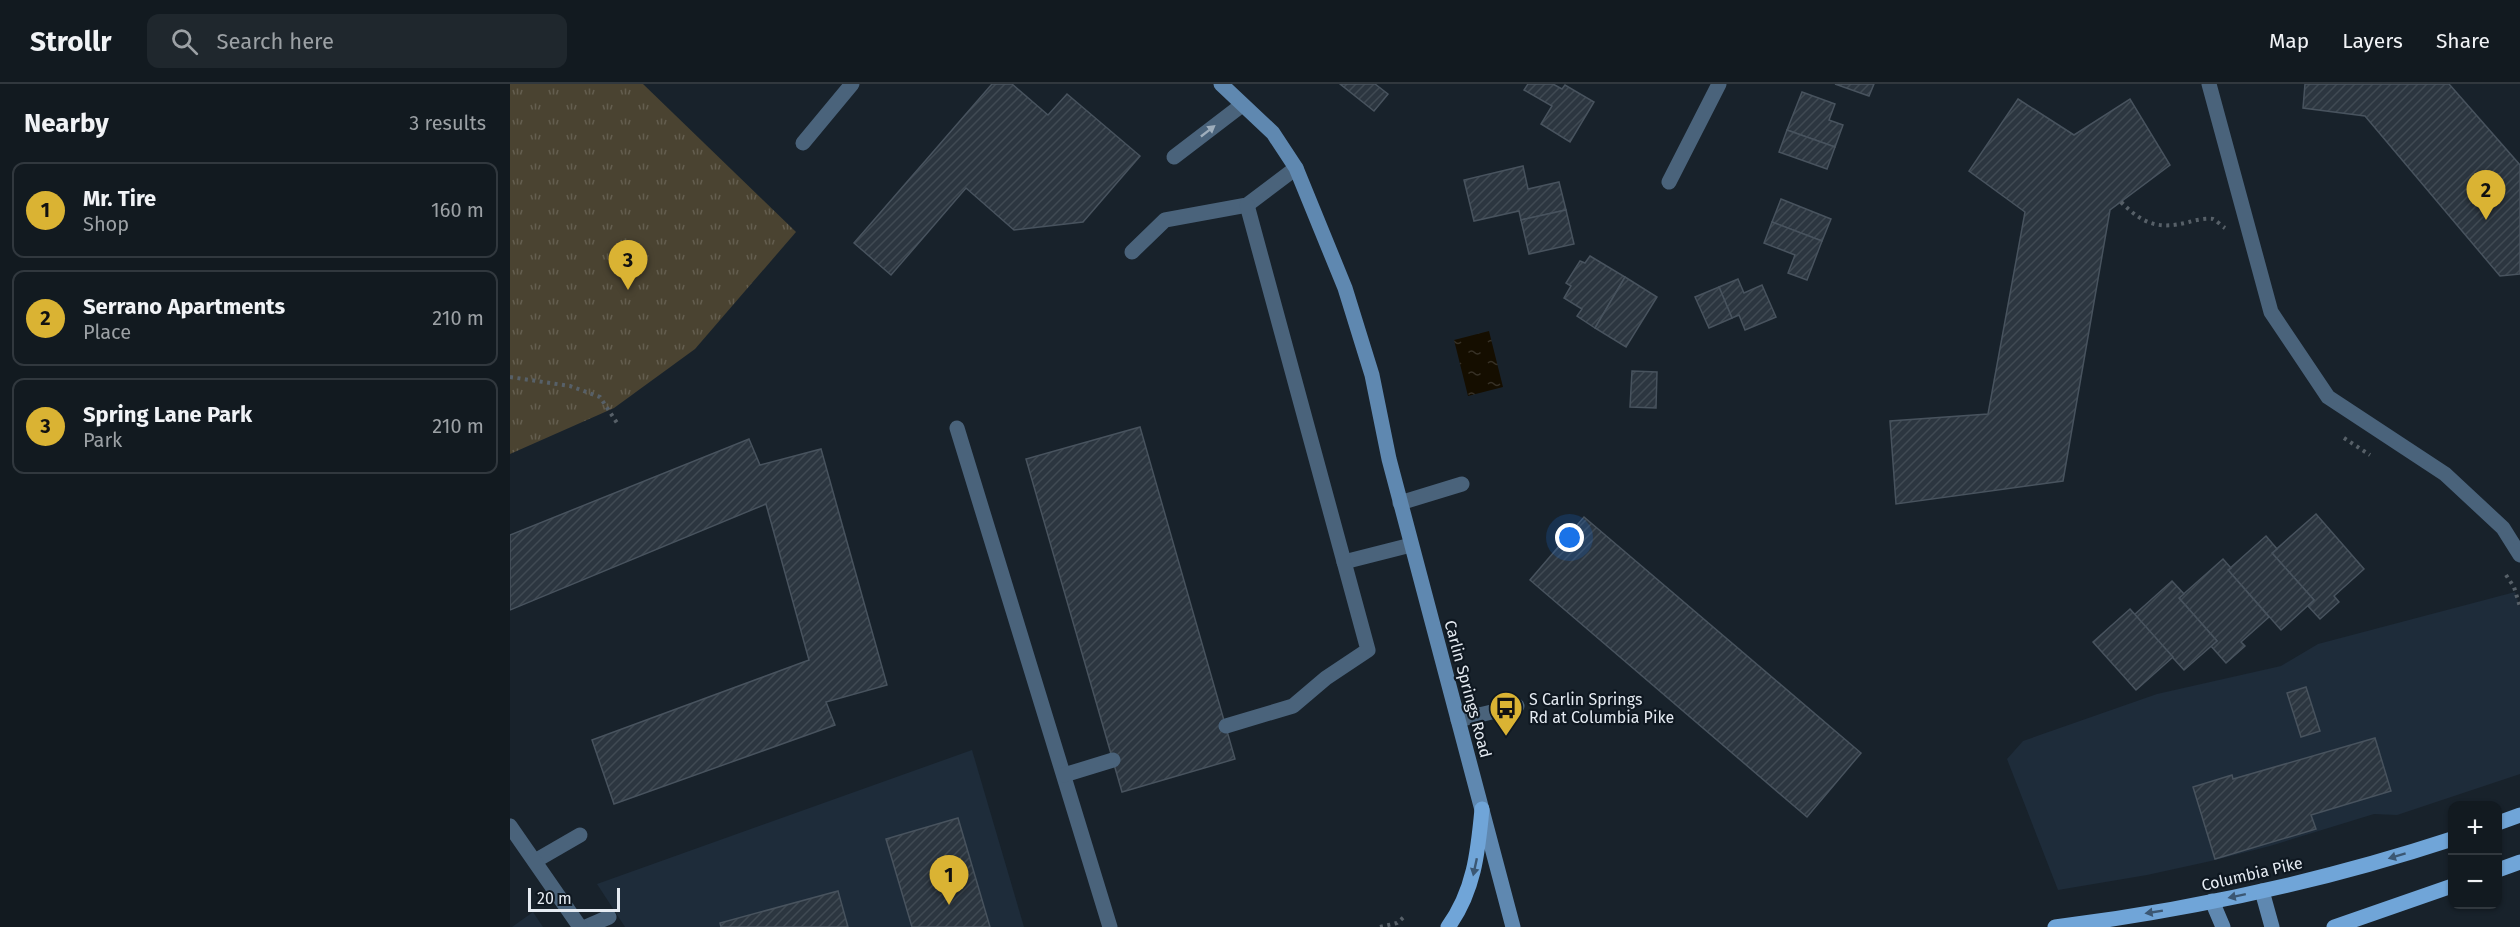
<!DOCTYPE html>
<html lang="en">
<head>
<meta charset="utf-8">
<style>
  :root { --surface:#121a20; --page:#1f272d; --text:#f1f3f6; --muted:#9ca1a5; --line:#31383e; --accent:#dab333 }
  body { margin:0; font-family:"Fira Sans",sans-serif; background:var(--page); color:var(--text) }
  .controls { position:absolute; right:18px; bottom:18px; display:grid; overflow:hidden; border-radius:12px; box-shadow:0 2px 4px #0004 }
  .controls button { width:54px; height:54px; display:grid; place-items:center; padding:0; border:0; border-bottom:2px solid var(--line); background:var(--surface); color:var(--text); font:30px sans-serif }
  .scale { position:absolute; left:18px; bottom:15px; width:92px; box-sizing:border-box; padding-left:6px; border:3px solid #e5ebf2; border-top:0; font-size:16px; line-height:21px; white-space:nowrap; color:#e5ebf2; -webkit-text-stroke:4px #0f1821; paint-order:stroke }
  .you { position:absolute; left:1060px; top:454px; width:21px; height:21px; margin:-15px; border:4px solid #fff; border-radius:50%; background:#1a73e8; box-shadow:0 0 0 9px #1a73e833 }
  .badge { display:grid; place-items:center; width:39px; height:39px; border-radius:50%; background:var(--accent); color:#111; font-size:20px; font-weight:700 }
  .pin { position:absolute; translate:-50% -50px; filter:drop-shadow(0 2px 3px #0008) }
  .pin::after { content:''; position:absolute; top:32px; width:21px; height:18px; background:inherit; clip-path:polygon(0 0,100% 0,50% 100%) }
  .list { margin:0; padding:0; list-style:none }
  h2 { display:flex; justify-content:space-between; align-items:center; height:78px; margin:0; padding:0 24px; font-size:26px }
  h2 small { font-size:20px; font-weight:400; color:var(--muted) }
  .list li { display:grid; grid-template-columns:39px 1fr auto; gap:18px; align-items:center; box-sizing:border-box; height:96px; margin:0 12px 12px; padding:0 12px; border:2px solid var(--line); border-radius:12px }
  .list b { display:block; font-size:22px; white-space:nowrap }
  .list p { margin:0; font-size:20px; white-space:nowrap; color:var(--muted) }
  .list em { font-size:20px; font-style:normal; color:var(--muted) }
  .icon { flex:none; width:33px; height:33px; fill:none; stroke:currentColor; stroke-width:2; stroke-linecap:round; stroke-linejoin:round }
  .map { position:relative; flex:none; width:2010px; height:843px; overflow:hidden }
  header { display:flex; align-items:center; gap:36px; box-sizing:border-box; height:84px; padding:0 30px; background:var(--surface); border-bottom:2px solid var(--line) }
  header strong { font-size:28px }
  nav { display:flex; gap:33px; margin-inline-start:auto; font-size:21px }
  .search { width:420px; height:54px; background:var(--page); display:flex; align-items:center; gap:15px; box-sizing:border-box; padding:0 21px; border-radius:12px; color:var(--muted); font-size:22px }
  main { display:flex }
  aside { flex:1; background:var(--surface) }
  .map>svg:first-child { display:block }
  .built { fill:#1e2c3a }
  .park { fill:url(#park-tufts) }
  .water { fill:url(#water-ripples) }
  .building { fill:url(#building-hatch); stroke:#48535e; stroke-width:1.5 }
  .lines { fill:none; stroke-linecap:round; stroke-linejoin:round }
  .path { stroke:#576068; stroke-width:4; stroke-dasharray:3 4.5; stroke-linecap:butt }
  .lane { stroke:#4a637b; stroke-width:15 }
  .street { stroke:#4a637b; stroke-width:15 }
  .secondary { stroke:#5f88b0; stroke-width:15 }
  .primary { stroke:#70a5d8; stroke-width:15 }
  .oneway { fill:#9faebc }
  .oneway2 { fill:#3b5773 }
  .labels { text-anchor:middle; dominant-baseline:central; stroke-width:4.5; stroke-linejoin:round; paint-order:stroke }
  .street-label { font-size:16px; fill:#e5ebf2; stroke:#0f1821 }
  .poi-label { font-size:16px; fill:#e5ebf2; stroke:#0f1821; text-anchor:start }
</style>
</head>
<body>
<header>
<strong>Strollr</strong>
<div class="search"><svg class="icon" aria-label="search" viewBox="0 0 24 24"><circle cx="10" cy="10" r="6"/><path d="M15 15l6 6"/></svg>Search here</div>
<nav><a>Map</a><a>Layers</a><a>Share</a></nav>
</header>
<main>
<aside>
<h2>Nearby<small>3 results</small></h2>
<ul class="list">
<li><span class="badge">1</span><div><b>Mr. Tire</b><p>Shop</p></div><em>160 m</em></li>
<li><span class="badge">2</span><div><b>Serrano Apartments</b><p>Place</p></div><em>210 m</em></li>
<li><span class="badge">3</span><div><b>Spring Lane Park</b><p>Park</p></div><em>210 m</em></li>
</ul>
</aside>
<div class="map">
<svg width="2010" height="843" viewBox="0 0 2010 843">
  <defs>
    <pattern id="park-tufts" width="24" height="20" patternUnits="userSpaceOnUse" patternTransform="scale(1.5)"><rect width="24" height="20" fill="#4a4331"/><path d="M3 7l-1-3M5 7V3M7 7l1-3M15 17l-1-3M17 17v-4M19 17l1-3" fill="none" stroke="#645e4f"/></pattern>
    <pattern id="water-ripples" width="26" height="14" patternUnits="userSpaceOnUse" patternTransform="scale(1.5)"><rect width="26" height="14" fill="#150e00"/><path d="M2 4q2-2 4 0t4 0M15 11q2-2 4 0t4 0" fill="none" stroke="#373126"/></pattern>
    <pattern id="building-hatch" width="6" height="6" patternUnits="userSpaceOnUse" patternTransform="scale(1.5)"><rect width="6" height="6" fill="#2c3640"/><path d="M-1 1l2-2M0 6l6-6M5 7l2-2" fill="none" stroke="#404a53"/></pattern>
  </defs>
  <rect width="100%" height="100%" fill="#18222b"/>
  <!-- built -->
  <g class="built">
    <polygon points="2005,508 2010,523 2010,690 1887,731 1864,730 1760,762 1701,777 1637,791 1548,806 1497,675 1513,657 1647,610 1771,582 1808,560"/>
    <polygon points="462,666 514,843 115,843 87,800"/>
    <polygon points="23,828 33,843 2,843"/>
  </g>
  <!-- park -->
  <polygon class="park" points="0,0 133,0 286,148 185,265 104,324 0,370"/>
  <!-- water -->
  <polygon class="water" points="979,247 993,303 958,312 944,256"/>
  <!-- building -->
  <g class="building">
    <polygon points="482,0 502,0 538,31 557,10 630,72 573,138 504,146 456,104 381,191 344,159"/>
    <polygon points="830,0 865,0 878,10 864,27"/>
    <polygon points="1018,0 1043,0 1052,5 1055,1 1084,18 1060,58 1031,40 1042,22 1014,6"/>
    <polygon points="1325,0 1364,0 1359,12"/>
    <polygon points="1795,0 1939,0 2010,81 2010,190 1990,192 1855,32 1793,24"/>
    <polygon points="1292,8 1325,20 1319,36 1333,41 1325,63 1277,46"/>
    <polygon points="1508,15 1564,51 1620,15 1660,81 1600,126 1553,397 1386,420 1380,337 1478,330 1515,128 1459,87"/>
    <polygon points="1277,46 1325,63 1317,85 1269,68"/>
    <polygon points="1013,82 1018,105 1049,98 1056,126 1011,136 1009,127 964,137 954,96"/>
    <polygon points="1271,115 1321,135 1312,157 1262,138"/>
    <polygon points="1056,126 1064,160 1019,170 1011,136"/>
    <polygon points="1262,138 1312,157 1297,196 1278,189 1285,171 1254,159"/>
    <polygon points="1080,172 1115,193 1085,244 1067,232 1072,225 1054,214 1061,202 1056,199 1070,177 1075,179"/>
    <polygon points="1115,193 1147,213 1116,263 1085,244"/>
    <polygon points="1228,195 1234,209 1252,201 1266,233 1235,246 1229,231 1222,234 1209,203"/>
    <polygon points="1209,203 1222,234 1199,244 1185,213"/>
    <polygon points="1122,287 1147,288 1146,324 1120,323"/>
    <polygon points="630,343 725,675 612,708 516,375"/>
    <polygon points="239,355 250,381 311,365 377,601 316,618 325,641 104,720 82,656 299,576 256,420 0,526 0,451"/>
    <polygon points="1806,430 1854,485 1824,512 1829,518 1810,535 1798,522 1804,516 1762,469"/>
    <polygon points="1074,433 1351,669 1297,733 1020,496"/>
    <polygon points="1756,452 1767,465 1762,469 1804,516 1771,546 1718,486"/>
    <polygon points="1713,475 1721,484 1718,486 1759,533 1731,558 1735,562 1716,579 1701,562 1707,557 1669,514"/>
    <polygon points="1662,497 1674,510 1669,514 1707,557 1674,586 1624,531"/>
    <polygon points="1620,525 1663,573 1626,606 1583,558"/>
    <polygon points="1796,603 1810,647 1791,653 1777,609"/>
    <polygon points="1865,654 1881,707 1801,731 1806,745 1705,775 1683,703 1722,691 1723,695"/>
    <polygon points="448,734 480,843 402,843 376,755"/>
    <polygon points="328,807 338,843 211,843 210,839"/>
  </g>
  <g class="lines">
    <!-- path -->
    <g class="path">
      <path d="M1611,118C1633,140 1648,146 1679,138C1685,136 1697,134 1703,135C1707,137 1712,142 1715,144"/>
      <polyline points="0,293 60,302 90,313 107,339"/>
      <polyline points="1834,354 1860,371"/>
      <polyline points="1996,491 2004,503 2010,523"/>
      <polyline points="870,843 887,839 894,833"/>
    </g>
    <!-- lane -->
    <g class="lane">
      <polyline points="1699,0 1761,228 1818,313 1935,390 1993,444 2010,471"/>
      <polyline points="293,59 342,0"/>
      <polyline points="664,73 732,21"/>
      <polyline points="622,168 655,136 737,121 786,84"/>
      <polyline points="447,344 600,843"/>
      <polyline points="890,419 952,400"/>
      <polyline points="834,478 901,461"/>
      <polyline points="948,636 1007,622"/>
      <polyline points="716,642 783,622 816,594 858,566 737,121"/>
      <polyline points="554,691 603,676"/>
      <polyline points="25,777 70,751"/>
      <polyline points="76,843 99,833"/>
    </g>
    <!-- street -->
    <g class="street">
      <polyline points="1159,98 1209,0"/>
      <polyline points="0,742 70,843"/>
    </g>
    <!-- secondary -->
    <g class="secondary">
      <polyline points="711,0 763,49 786,84 835,204 862,291 879,375 1003,843"/>
      <polyline points="1752,807 1762,843"/>
      <polyline points="1702,817 1713,843"/>
    </g>
    <!-- primary -->
    <g class="primary">
      <polyline points="1988,739 2010,731"/>
      <polyline points="1988,786 2010,778"/>
      <path d="M938,843C964,807 968,768 972,725"/>
      <path d="M1545,843C1680,826 1814,797 1942,755"/>
      <polyline points="1824,843 1942,802"/>
    </g>
  </g>
  <!-- one-way arrows -->
  <defs><path id="oneway-solid" d="M-6-.8H1V-3.2L6.5 0L1 3.2V.8H-6Z" transform="scale(1.5)"/></defs>
  <use class="oneway" href="#oneway-solid" transform="translate(698 47) rotate(-38)"/>
  <g class="oneway2">
    <use href="#oneway-solid" transform="translate(1887 772) rotate(163)"/>
    <use href="#oneway-solid" transform="translate(965 783) rotate(102)"/>
    <use href="#oneway-solid" transform="translate(1727 812) rotate(168)"/>
    <use href="#oneway-solid" transform="translate(1644 828) rotate(171)"/>
  </g>
  <!-- icons -->
  <defs>
    <g id="bus-pin" transform="scale(1.725)"><path d="M0 17L-7.5 6A9.5 9.5 0 1 1 7.5 6Z" fill="#dab333" stroke="#0f1821"/><path d="M-5-6H5V4H4V6H2V4H-2V6H-4V4H-5ZM-3.5-4V0h7V-4ZM-3.5 1.2v1.5H-2V1.2ZM2 1.2v1.5H3.5V1.2Z" fill="#111"/></g>
  </defs>
  <g fill-rule="evenodd">
    <use href="#bus-pin" x="996" y="624"/>
  </g>
  <g class="labels">
    <!-- street labels -->
    <g class="street-label">
      <text transform="translate(958 605) rotate(75)">Carlin Springs Road</text>
      <text transform="translate(1742 790) rotate(-13)">Columbia Pike</text>
    </g>
    <!-- poi labels -->
    <g class="poi-label">
      <text x="1019" y="615">S Carlin Springs<tspan x="1019" dy="18">Rd at Columbia Pike</tspan></text>
    </g>
  </g>
</svg>
<div class="controls">
<button>+</button>
<button>−</button>
</div>
<div class="scale">20 m</div>
<div class="you"></div>
<div class="pin badge" style="left:439px;top:821px">1</div>
<div class="pin badge" style="left:1976px;top:136px">2</div>
<div class="pin badge" style="left:118px;top:206px">3</div>
</div>
</main>
</body>
</html>
